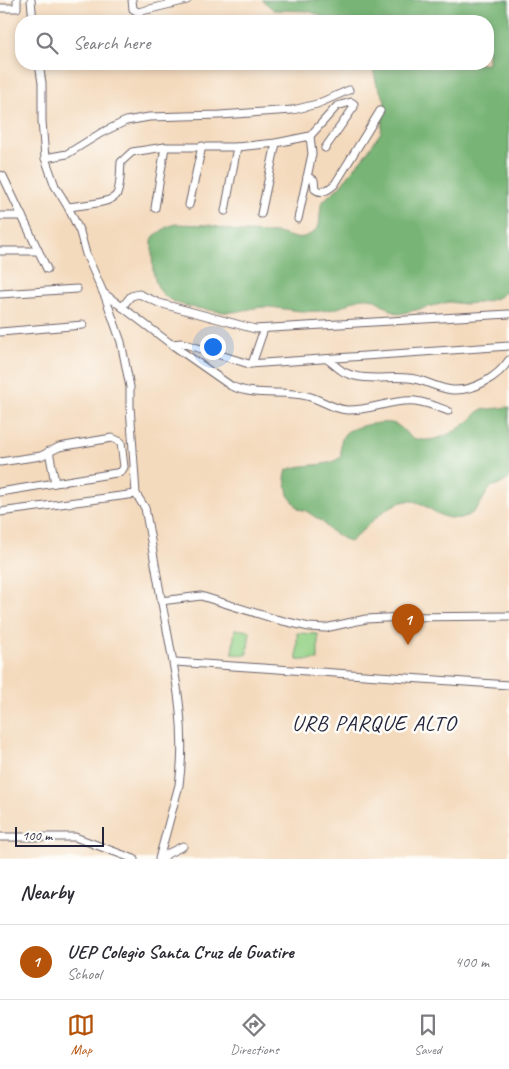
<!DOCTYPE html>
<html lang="en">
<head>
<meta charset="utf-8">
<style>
  :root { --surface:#fff; --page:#f7f7f7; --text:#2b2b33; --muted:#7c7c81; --line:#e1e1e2; --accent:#b45309 }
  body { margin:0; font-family:Caveat,sans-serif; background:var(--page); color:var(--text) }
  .scale { position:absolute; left:15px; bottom:12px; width:89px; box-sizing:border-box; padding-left:5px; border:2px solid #22223b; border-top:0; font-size:14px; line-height:18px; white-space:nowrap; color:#22223b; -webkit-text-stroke:4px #fdfcf7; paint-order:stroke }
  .you { position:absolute; left:212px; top:346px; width:18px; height:18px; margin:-12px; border:4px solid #fff; border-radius:50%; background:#1a73e8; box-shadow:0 0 0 8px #1a73e833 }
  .badge { display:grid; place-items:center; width:32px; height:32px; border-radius:50%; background:var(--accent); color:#fff; font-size:16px; font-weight:700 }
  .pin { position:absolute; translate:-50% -41px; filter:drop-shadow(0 1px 2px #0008) }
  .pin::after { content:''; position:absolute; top:26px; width:18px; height:15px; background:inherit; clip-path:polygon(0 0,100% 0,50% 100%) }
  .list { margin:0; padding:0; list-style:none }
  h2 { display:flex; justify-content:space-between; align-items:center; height:65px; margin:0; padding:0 20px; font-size:21px }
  h2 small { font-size:16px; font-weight:400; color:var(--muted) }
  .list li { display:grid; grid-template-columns:32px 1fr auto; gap:15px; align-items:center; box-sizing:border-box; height:75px; padding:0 20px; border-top:1px solid var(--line) }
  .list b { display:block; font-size:19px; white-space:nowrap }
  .list p { margin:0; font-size:16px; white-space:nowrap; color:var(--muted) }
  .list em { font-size:16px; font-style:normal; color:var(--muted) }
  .icon { flex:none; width:28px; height:28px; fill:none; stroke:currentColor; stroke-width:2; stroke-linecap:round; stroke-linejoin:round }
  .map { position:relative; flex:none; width:509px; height:859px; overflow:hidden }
  .search { position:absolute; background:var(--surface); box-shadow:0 2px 8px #0003; left:15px; right:15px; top:15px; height:55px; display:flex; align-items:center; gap:12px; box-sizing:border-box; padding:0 18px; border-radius:20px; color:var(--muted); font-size:19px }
  .sheet { height:140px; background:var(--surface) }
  nav { display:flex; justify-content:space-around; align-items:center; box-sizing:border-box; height:70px; border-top:1px solid var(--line); background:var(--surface); font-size:14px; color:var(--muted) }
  nav a { display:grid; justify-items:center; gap:2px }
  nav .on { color:var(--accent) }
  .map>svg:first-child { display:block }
  .green { fill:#94d287; stroke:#5b7a61 }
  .forest { fill:#77b474; stroke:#4c6b58 }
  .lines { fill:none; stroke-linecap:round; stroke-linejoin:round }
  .street-casing { stroke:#6c6268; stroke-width:9 }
  .street { stroke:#fff; stroke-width:7 }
  .labels { text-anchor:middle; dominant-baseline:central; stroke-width:5; stroke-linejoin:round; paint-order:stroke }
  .neighbourhood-label { font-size:22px; letter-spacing:1px; fill:#22223b; stroke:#fdfcf7 }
</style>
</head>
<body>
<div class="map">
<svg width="509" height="859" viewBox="0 0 509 859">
  <rect width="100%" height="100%" fill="#fdfcf7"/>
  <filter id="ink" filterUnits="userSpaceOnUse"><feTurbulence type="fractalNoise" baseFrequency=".02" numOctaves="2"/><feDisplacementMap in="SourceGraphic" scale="10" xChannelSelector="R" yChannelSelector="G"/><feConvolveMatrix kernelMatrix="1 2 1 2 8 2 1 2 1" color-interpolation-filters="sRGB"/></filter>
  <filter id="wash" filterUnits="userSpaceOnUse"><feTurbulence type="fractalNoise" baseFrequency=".0096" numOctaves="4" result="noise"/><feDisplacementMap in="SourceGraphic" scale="20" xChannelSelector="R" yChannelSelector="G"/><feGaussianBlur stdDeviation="1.12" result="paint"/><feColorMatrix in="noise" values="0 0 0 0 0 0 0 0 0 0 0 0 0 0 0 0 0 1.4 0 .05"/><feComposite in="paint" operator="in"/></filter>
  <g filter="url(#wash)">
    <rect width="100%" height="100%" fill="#f4dabd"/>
    <!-- green -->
    <g class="green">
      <polygon points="235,629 250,631 247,655 232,654"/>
      <polygon points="297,633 318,634 318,660 297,660"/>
    </g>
    <!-- forest -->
    <g class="forest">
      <path d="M262,0H509V290L497,298L479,303L464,304L449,302L399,314C389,311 378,299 369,298C356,296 346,307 334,309C310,314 293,310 270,307C258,306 244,311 232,312C223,313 212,310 202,309C153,302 152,284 152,240L154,236L167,227L176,224L209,225L241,232L278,233L295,238L304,237L313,233L319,226L321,204L324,200L339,187L365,155L381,132L385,100L377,85L373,69L370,64H488V21H329L317,14L308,11L274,10Z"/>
      <path d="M509,407V479L499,485L492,486C484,495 480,508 471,514C468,516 463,517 460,518C435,522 424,495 402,502C383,507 365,529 350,542L342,538L328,529L323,522L306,511L299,509L288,495L285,478L287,470C305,462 325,469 341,457C341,450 339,441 344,435C349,426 386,420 395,424C403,427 407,437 416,439C438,445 467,426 480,410Z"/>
    </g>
  </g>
  <g filter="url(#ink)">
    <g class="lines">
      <!-- street casing -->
      <g class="street-casing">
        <g id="street">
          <polyline points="31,0 33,21"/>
          <polyline points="132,0 133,9 138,12 187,0"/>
          <polyline points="0,8 17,8 17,0"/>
          <path d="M39,64L42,83V121L45,158L55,186L68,207L80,232L86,254L106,299L121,342L130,387V406L136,494L145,508C151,539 156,571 162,603C173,664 188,723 179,785L159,859"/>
          <polyline points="45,158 67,154 101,133 126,121 149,117 220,115 293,110 317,104 349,90"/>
          <polyline points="0,175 3,176 47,269"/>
          <path d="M307,177L314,180L315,189C322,195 329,189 335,184L380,111"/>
          <polyline points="189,205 202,146"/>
          <path d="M68,207C79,205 112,204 117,194C121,185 120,172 121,162L132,152L165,147H237L276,143L310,136L337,106L351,102L354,104V107L325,148"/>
          <polyline points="155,208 165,147"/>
          <polyline points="225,211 237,147"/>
          <polyline points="261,214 276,143"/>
          <polyline points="0,216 22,216"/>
          <polyline points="298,219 312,154 310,136"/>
          <polyline points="0,251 38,251"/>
          <polyline points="0,294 77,289"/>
          <path d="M105,294L171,344L231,386C255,397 282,390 307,396C321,399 332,409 347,410C370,411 392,399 415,401C426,402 438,407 448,411"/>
          <polyline points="122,307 131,296 139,294 159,303 255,329 509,314"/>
          <polyline points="0,332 83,325"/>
          <polyline points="171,344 182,343 249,364 509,346"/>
          <path d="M328,360C333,363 338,369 344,372C363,382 388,376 408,378C424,379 438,389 453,390C474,391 498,377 509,360"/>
          <polyline points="252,364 264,329"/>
          <polyline points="49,451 55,483"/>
          <polyline points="0,462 41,456 59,447 112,438 121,442 124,467 121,472 116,473 0,492"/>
          <polyline points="0,512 136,494"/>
          <polyline points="161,601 201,596 275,619 309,627 325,628 366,619 403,617 509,616"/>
          <polyline points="175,662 509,685"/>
          <polyline points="0,837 75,837 134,859"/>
          <polyline points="163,859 167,854 183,846"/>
        </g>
      </g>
      <!-- street -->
      <use href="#street" class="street"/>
    </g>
  </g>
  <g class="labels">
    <!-- neighbourhood labels -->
    <g class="neighbourhood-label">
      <text x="374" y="723">URB PARQUE ALTO</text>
    </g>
  </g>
</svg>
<div class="scale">100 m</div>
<div class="you"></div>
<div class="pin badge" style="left:408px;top:645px">1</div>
<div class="search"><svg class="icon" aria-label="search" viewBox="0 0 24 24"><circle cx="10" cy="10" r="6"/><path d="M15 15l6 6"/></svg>Search here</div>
</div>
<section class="sheet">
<h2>Nearby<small></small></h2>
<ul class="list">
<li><span class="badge">1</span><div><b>UEP Colegio Santa Cruz de Guatire</b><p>School</p></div><em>400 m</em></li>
</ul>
</section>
<nav>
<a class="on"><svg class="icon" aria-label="map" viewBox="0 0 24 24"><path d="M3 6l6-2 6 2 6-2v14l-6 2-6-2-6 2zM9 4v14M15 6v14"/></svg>Map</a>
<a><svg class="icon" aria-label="directions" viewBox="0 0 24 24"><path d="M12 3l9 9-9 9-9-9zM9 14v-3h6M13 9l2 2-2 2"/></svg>Directions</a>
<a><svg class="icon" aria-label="saved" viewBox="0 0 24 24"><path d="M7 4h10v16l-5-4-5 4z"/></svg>Saved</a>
</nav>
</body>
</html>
